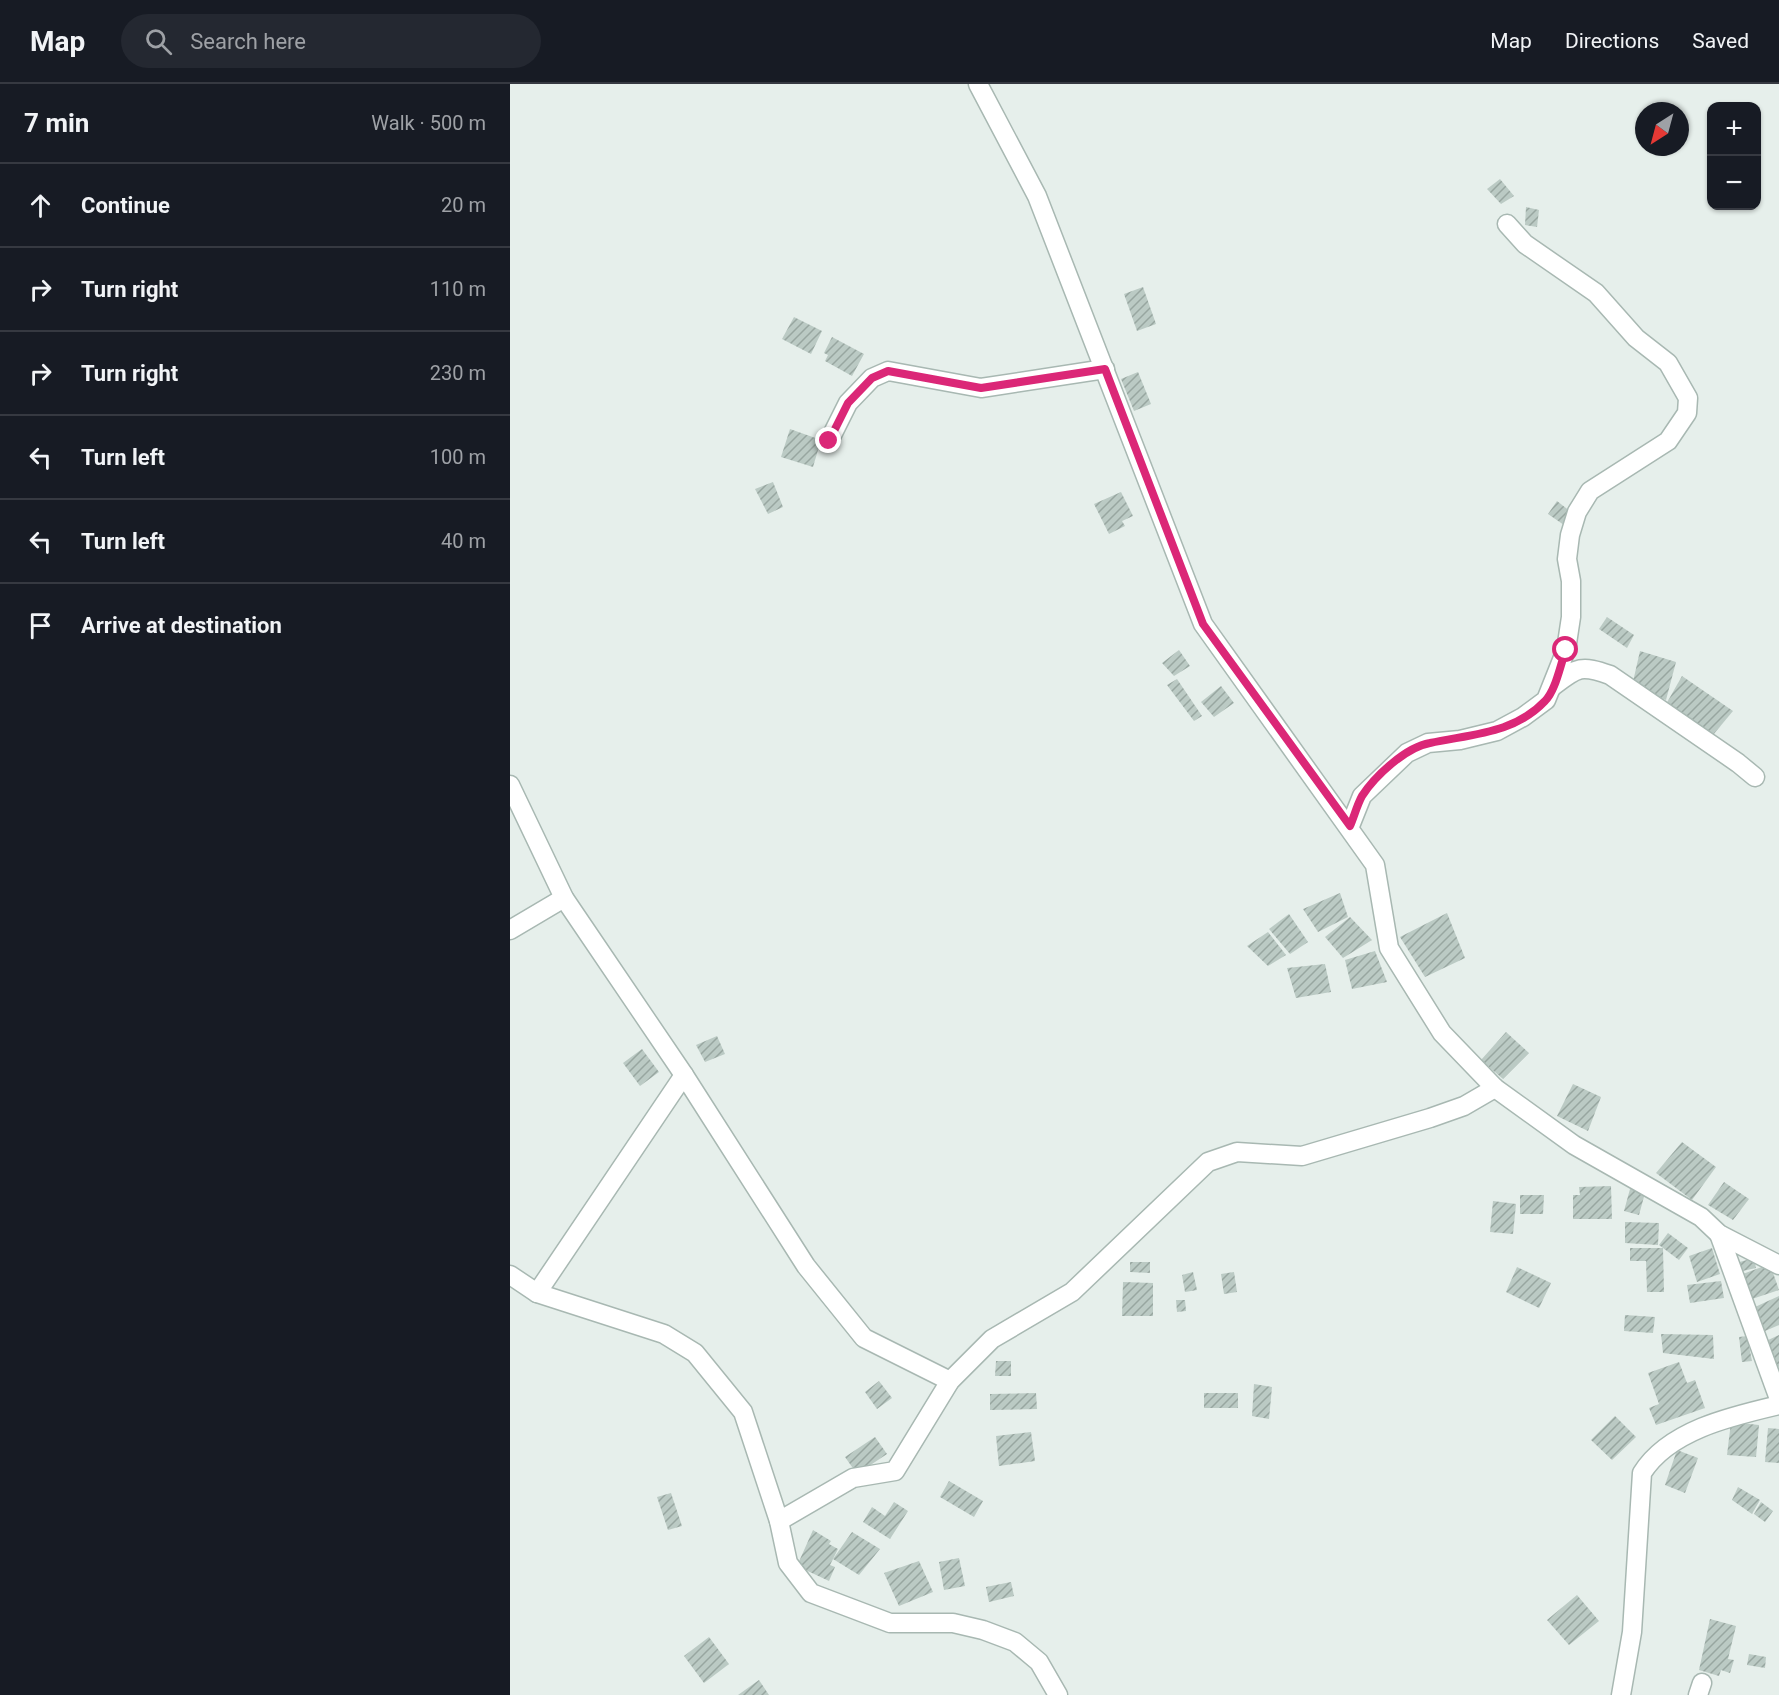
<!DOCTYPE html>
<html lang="en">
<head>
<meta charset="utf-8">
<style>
  :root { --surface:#171b24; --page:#242831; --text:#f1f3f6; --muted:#9ea1a6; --line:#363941 }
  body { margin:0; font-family:Roboto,sans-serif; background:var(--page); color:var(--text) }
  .controls { position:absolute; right:18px; top:18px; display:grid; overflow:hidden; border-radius:12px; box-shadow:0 2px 4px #0004 }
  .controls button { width:54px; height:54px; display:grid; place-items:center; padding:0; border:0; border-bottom:2px solid var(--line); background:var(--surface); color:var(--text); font:30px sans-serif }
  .compass { position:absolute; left:1125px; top:18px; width:54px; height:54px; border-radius:50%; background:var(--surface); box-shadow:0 2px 4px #0004; rotate:216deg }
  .stop { position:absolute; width:18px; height:18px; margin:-14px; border:4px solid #db2777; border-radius:50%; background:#fff }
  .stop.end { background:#db2777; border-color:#fff; box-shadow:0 2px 6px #0008 }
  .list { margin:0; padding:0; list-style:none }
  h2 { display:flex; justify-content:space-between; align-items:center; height:78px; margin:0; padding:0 24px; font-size:26px }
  h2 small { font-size:20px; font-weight:400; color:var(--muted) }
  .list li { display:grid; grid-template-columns:39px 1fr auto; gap:18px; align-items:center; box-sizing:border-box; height:84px; padding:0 24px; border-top:2px solid var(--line) }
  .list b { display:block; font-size:22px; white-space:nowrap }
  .list em { font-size:20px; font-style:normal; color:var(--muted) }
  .icon { flex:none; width:33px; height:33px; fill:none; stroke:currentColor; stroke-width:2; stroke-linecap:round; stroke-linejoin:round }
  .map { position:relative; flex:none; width:1269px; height:1611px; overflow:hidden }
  header { display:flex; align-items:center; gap:36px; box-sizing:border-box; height:84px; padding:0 30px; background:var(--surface); border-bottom:2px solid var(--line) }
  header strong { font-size:28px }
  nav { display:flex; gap:33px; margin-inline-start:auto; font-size:21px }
  .search { width:420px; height:54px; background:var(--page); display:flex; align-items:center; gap:15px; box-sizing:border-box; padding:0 21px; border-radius:33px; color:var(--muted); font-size:22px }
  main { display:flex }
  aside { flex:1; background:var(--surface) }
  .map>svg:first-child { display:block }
  .building { fill:url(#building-hatch) }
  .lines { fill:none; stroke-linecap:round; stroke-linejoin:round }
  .minor-casing { stroke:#a8b8b2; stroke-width:21 }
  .minor { stroke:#fff; stroke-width:18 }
  .route { stroke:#db2777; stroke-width:8 }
</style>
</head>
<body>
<header>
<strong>Map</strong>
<div class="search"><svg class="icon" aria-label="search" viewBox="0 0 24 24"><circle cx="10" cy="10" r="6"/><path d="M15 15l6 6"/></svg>Search here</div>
<nav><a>Map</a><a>Directions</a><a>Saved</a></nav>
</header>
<main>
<aside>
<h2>7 min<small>Walk · 500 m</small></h2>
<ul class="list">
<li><svg class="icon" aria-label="ahead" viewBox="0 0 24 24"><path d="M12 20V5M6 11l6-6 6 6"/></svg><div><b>Continue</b></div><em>20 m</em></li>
<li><svg class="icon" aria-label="right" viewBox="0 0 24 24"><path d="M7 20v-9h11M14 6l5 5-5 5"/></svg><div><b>Turn right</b></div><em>110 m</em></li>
<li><svg class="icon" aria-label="right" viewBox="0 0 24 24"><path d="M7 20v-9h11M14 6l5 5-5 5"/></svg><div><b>Turn right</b></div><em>230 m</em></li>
<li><svg class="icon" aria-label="left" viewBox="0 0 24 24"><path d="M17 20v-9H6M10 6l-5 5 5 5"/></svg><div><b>Turn left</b></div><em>100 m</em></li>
<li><svg class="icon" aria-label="left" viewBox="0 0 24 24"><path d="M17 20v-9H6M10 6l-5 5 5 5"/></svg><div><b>Turn left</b></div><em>40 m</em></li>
<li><svg class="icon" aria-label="arrive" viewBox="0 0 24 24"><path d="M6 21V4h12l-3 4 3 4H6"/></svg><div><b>Arrive at destination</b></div></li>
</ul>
</aside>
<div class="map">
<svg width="1269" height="1611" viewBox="0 0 1269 1611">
  <defs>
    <pattern id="building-hatch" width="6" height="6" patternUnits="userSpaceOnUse" patternTransform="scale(1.5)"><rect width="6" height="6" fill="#bbcac4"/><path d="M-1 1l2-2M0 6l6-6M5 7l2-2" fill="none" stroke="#98a6a0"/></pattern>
  </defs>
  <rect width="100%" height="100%" fill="#e6efeb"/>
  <!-- building -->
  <g class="building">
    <polygon points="990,95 1004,112 991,120 977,105"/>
    <polygon points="1016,123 1029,126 1027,143 1015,141"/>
    <polygon points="633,203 646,240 627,247 614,210"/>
    <polygon points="284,233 312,247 301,270 272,255"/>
    <polygon points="322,253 354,270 342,292 315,277 318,271 314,269"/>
    <polygon points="628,288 641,320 624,327 611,295"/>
    <polygon points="280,345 311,356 303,383 271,373"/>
    <polygon points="263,398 273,423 258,430 245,405"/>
    <polygon points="611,408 623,432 612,437 615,442 599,450 584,420"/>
    <polygon points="1047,417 1061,428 1054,441 1038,430"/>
    <polygon points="1097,533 1124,551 1117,564 1089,545"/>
    <polygon points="669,566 680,582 664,592 652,579"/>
    <polygon points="1130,567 1166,578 1156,616 1122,602"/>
    <polygon points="1172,592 1223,627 1203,651 1155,622"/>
    <polygon points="667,595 692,632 684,637 657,601"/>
    <polygon points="711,602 724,619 704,633 691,618"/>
    <polygon points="830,809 838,833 808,848 793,825"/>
    <polygon points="937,829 955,874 915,893 890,853"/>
    <polygon points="779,830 798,858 780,870 759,845"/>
    <polygon points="840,833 862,856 833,874 815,853"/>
    <polygon points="758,848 776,871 758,882 737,862"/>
    <polygon points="865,867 877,898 842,905 835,876"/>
    <polygon points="815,880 821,908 786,914 777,884"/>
    <polygon points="996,948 1019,969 993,995 971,976"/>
    <polygon points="207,952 215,970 195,978 186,961"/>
    <polygon points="132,965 149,988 130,1002 113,979"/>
    <polygon points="1063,1000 1091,1013 1078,1047 1047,1032"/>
    <polygon points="1172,1058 1206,1083 1182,1116 1146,1089"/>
    <polygon points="1214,1098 1239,1115 1223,1136 1198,1121"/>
    <polygon points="1101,1102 1102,1135 1063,1135 1063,1111 1070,1111 1069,1103"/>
    <polygon points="1120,1105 1135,1109 1129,1131 1114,1127"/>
    <polygon points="1010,1111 1034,1111 1033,1130 1010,1130"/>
    <polygon points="983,1117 1006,1120 1003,1150 980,1148"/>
    <polygon points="1115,1138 1149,1139 1148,1161 1115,1159"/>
    <polygon points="1158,1149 1178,1164 1169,1176 1149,1161"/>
    <polygon points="1120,1164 1153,1164 1154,1208 1137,1208 1136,1177 1120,1177"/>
    <polygon points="1202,1164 1210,1190 1187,1198 1179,1172"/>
    <polygon points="1244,1174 1246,1184 1228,1188 1226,1179"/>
    <polygon points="620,1178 640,1178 640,1189 620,1188"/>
    <polygon points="1260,1180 1269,1206 1239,1216 1230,1191"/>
    <polygon points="1007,1183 1041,1199 1029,1224 996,1208"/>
    <polygon points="683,1188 687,1206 675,1208 672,1191"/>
    <polygon points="724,1188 727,1208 714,1210 711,1190"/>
    <polygon points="1211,1197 1214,1214 1180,1219 1177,1201"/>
    <polygon points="613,1198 643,1199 643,1232 612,1232"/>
    <polygon points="1269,1212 1269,1241 1255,1247 1245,1223"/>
    <polygon points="666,1216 675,1216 676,1227 667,1228"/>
    <polygon points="1115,1231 1145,1233 1143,1249 1114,1247"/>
    <polygon points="1151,1250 1203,1251 1204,1275 1153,1269"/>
    <polygon points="1269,1251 1269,1284 1256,1257"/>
    <polygon points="1237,1252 1242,1277 1232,1278 1229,1253"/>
    <polygon points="486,1277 501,1277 501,1292 485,1292"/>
    <polygon points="1169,1278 1177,1299 1185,1296 1195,1324 1146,1341 1139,1324 1149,1320 1138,1289"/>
    <polygon points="369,1297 382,1314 367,1325 355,1308"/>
    <polygon points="744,1300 762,1303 759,1335 742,1332"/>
    <polygon points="526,1309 527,1325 480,1326 480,1310"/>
    <rect x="694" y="1309" width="34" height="15"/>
    <polygon points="1105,1332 1126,1353 1102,1376 1081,1356"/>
    <polygon points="1221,1338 1249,1341 1246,1373 1217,1371"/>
    <polygon points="1258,1344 1269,1345 1269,1379 1255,1378"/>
    <polygon points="521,1348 525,1377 489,1382 486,1352"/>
    <polygon points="365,1353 377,1370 347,1390 335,1373"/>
    <polygon points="1167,1366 1188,1374 1175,1409 1155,1401"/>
    <polygon points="439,1397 473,1417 464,1433 430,1413"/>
    <polygon points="1228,1403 1250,1416 1242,1430 1222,1416"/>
    <polygon points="161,1409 172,1442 158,1446 147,1413"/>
    <polygon points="384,1418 398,1427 380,1455 353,1438 362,1423 375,1432"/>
    <polygon points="1251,1418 1263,1427 1255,1438 1244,1430"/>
    <polygon points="303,1446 321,1457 319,1460 328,1465 320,1481 325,1483 319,1497 287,1482"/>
    <polygon points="342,1448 370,1465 349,1491 323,1475"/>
    <polygon points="449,1474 455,1502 434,1506 429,1478"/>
    <polygon points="409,1477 423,1508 389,1522 374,1489"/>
    <polygon points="501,1498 504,1512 479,1518 476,1503"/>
    <polygon points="1067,1511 1089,1537 1059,1561 1037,1536"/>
    <polygon points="1200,1535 1226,1542 1218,1575 1224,1576 1220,1589 1211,1586 1209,1592 1189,1586"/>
    <polygon points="199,1553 219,1580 194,1599 174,1572"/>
    <polygon points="1239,1570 1256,1573 1255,1584 1237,1581"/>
    <polygon points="249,1596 259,1611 228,1611"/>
  </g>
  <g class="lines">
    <!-- minor casing -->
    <g class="minor-casing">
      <g id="minor">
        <polyline points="468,0 527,112 693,540 865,781 879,864 932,949 985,1004 1064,1061 1191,1133 1209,1150 1269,1181"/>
        <polyline points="319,357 338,319 362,294 378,287 471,304 595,285"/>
        <path d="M1042,603C1067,584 1069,580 1100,591L1228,679L1245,693"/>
        <polyline points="0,701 54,814 174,991 296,1182 354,1254 440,1297"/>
        <polyline points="840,742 852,712 897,669 918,659 950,656 987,647 1013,633 1036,616 1056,566 1061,533 1061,497 1057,475 1060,451 1067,428 1080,407 1158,357 1177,329 1178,314 1158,279 1126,254 1086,209 1015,160 997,140"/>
        <polyline points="0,846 54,814"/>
        <polyline points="1209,1150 1269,1315"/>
        <polyline points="0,1191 27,1209 154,1250 185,1269 233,1328 269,1437 278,1479 301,1509 380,1539 443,1539 473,1546 505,1558 529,1578 548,1611"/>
        <polyline points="27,1209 174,991"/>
        <polyline points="269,1437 343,1394 385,1387 440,1297 482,1255 562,1208 698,1078 727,1068 792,1072 920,1034 954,1022 985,1004"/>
        <path d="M1111,1611L1122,1548L1132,1389C1159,1346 1222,1332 1269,1321"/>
        <polyline points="1188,1611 1192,1599"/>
      </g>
    </g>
    <!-- minor -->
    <use href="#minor" class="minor"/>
  </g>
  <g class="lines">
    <!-- route -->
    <path class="route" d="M319,357L338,319L362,294L378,287L471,304L595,285L693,540L840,742C844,733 847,721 852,712C865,692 896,663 920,659C961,650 1004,650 1035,617C1046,606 1050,581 1056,566"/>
  </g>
</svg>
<div class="controls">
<button>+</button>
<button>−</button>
</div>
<svg class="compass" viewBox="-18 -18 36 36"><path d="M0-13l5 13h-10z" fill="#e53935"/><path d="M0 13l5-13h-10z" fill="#9ea1a6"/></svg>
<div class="stop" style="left:1056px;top:566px"></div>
<div class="stop end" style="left:319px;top:357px"></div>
</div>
</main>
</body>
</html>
